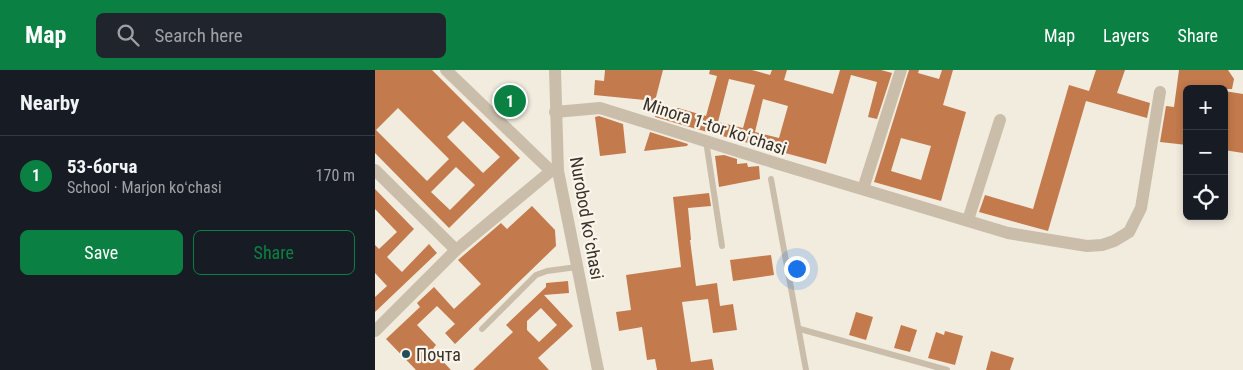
<!DOCTYPE html>
<html lang="en">
<head>
<meta charset="utf-8">
<style>
  :root { --surface:#171b24; --page:#20242c; --text:#f1f3f6; --muted:#9ea1a6; --line:#363941; --accent:#0b8043 }
  body { margin:0; font-family:"Roboto Condensed",sans-serif; background:var(--page); color:var(--text) }
  .controls { position:absolute; right:15px; top:15px; display:grid; overflow:hidden; border-radius:8px; box-shadow:0 2px 8px #0003 }
  .controls button { width:45px; height:45px; display:grid; place-items:center; padding:0; border:0; border-bottom:1px solid var(--line); background:var(--surface); color:var(--text); font:25px sans-serif }
  .you { position:absolute; left:421px; top:198px; width:18px; height:18px; margin:-12px; border:4px solid #fff; border-radius:50%; background:#1a73e8; box-shadow:0 0 0 8px #1a73e833 }
  .badge { display:grid; place-items:center; width:32px; height:32px; border-radius:50%; background:var(--accent); color:#fff; font-size:16px; font-weight:700 }
  .pin { position:absolute; translate:-50% -50%; border:2px solid #fff; box-shadow:0 1px 5px #0006 }
  .list { margin:0; padding:0; list-style:none }
  h2 { display:flex; justify-content:space-between; align-items:center; height:65px; margin:0; padding:0 20px; font-size:21px }
  h2 small { font-size:16px; font-weight:400; color:var(--muted) }
  .list li { display:grid; grid-template-columns:32px 1fr auto; gap:15px; align-items:center; box-sizing:border-box; height:80px; padding:0 20px; border-top:1px solid var(--line) }
  .list b { display:block; font-size:19px; white-space:nowrap }
  .list p { margin:0; font-size:16px; white-space:nowrap; color:var(--muted) }
  .list em { font-size:16px; font-style:normal; color:var(--muted) }
  .actions { display:flex; gap:10px; padding:15px 20px }
  .actions a { flex:1; padding:11px 0; border:1px solid var(--accent); border-radius:8px; text-align:center; font-size:18px; color:var(--accent) }
  .actions .main { background:var(--accent); color:#fff }
  .icon { flex:none; width:28px; height:28px; fill:none; stroke:currentColor; stroke-width:2; stroke-linecap:round; stroke-linejoin:round }
  .map { position:relative; flex:none; width:868px; height:300px; overflow:hidden }
  header { display:flex; align-items:center; gap:30px; box-sizing:border-box; height:70px; padding:0 25px; background:var(--accent); color:#fff }
  header strong { font-size:24px }
  nav { display:flex; gap:28px; margin-inline-start:auto; font-size:18px }
  .search { width:350px; height:45px; background:var(--page); display:flex; align-items:center; gap:12px; box-sizing:border-box; padding:0 18px; border-radius:8px; color:var(--muted); font-size:19px }
  main { display:flex }
  aside { flex:1; background:var(--surface) }
  .map>svg:first-child { display:block }
  .building { fill:#c37a4c; fill-rule:evenodd }
  .lines { fill:none; stroke-linecap:round; stroke-linejoin:round }
  .service { stroke:#cabeab; stroke-width:6 }
  .minor { stroke:#cabeab; stroke-width:12 }
  .poi-dot { fill:#204d59; stroke:#faf5eb; stroke-width:2 }
  .labels { text-anchor:middle; dominant-baseline:central; stroke-width:4.5; stroke-linejoin:round; paint-order:stroke }
  .street-label { font-size:18px; fill:#38302a; stroke:#faf5eb }
  .poi-label { font-size:18px; fill:#38302a; stroke:#faf5eb; text-anchor:start }
</style>
</head>
<body>
<header>
<strong>Map</strong>
<div class="search"><svg class="icon" aria-label="search" viewBox="0 0 24 24"><circle cx="10" cy="10" r="6"/><path d="M15 15l6 6"/></svg>Search here</div>
<nav><a>Map</a><a>Layers</a><a>Share</a></nav>
</header>
<main>
<aside>
<h2>Nearby<small></small></h2>
<ul class="list">
<li><span class="badge">1</span><div><b>53-богча</b><p>School · Marjon koʻchasi</p></div><em>170 m</em></li>
</ul>
<div class="actions"><a class="main">Save</a><a>Share</a></div>
</aside>
<div class="map">
<svg width="868" height="300" viewBox="0 0 868 300">
  <rect width="100%" height="100%" fill="#f2ecdf"/>
  <!-- building -->
  <g class="building">
    <path d="M0,0H57L145,88L74,158L0,83ZM23,38L74,89L52,111L1,60ZM88,51L125,87L108,103L72,67ZM81,97L100,115L75,140L56,122Z"/>
    <polygon points="230,0 288,0 280,31 219,25 220,10 229,11"/>
    <path d="M335,0H377L395,5L397,0H412L409,10L458,24L465,0H506L517,3L502,49L493,47L502,12L476,5L451,94L318,58L280,47L282,40L303,38L331,46L342,6L334,4ZM354,9L380,15L368,58L343,52ZM388,29L413,36L404,68L380,62Z"/>
    <path d="M534,0H544L543,3L564,9L567,0H578L568,35L591,42L566,131L499,112ZM526,68L556,76L546,110L516,101Z"/>
    <polygon points="721,0 750,0 742,23 775,33 772,48 711,31 673,161 604,142 610,125 658,139 694,15 714,21"/>
    <polygon points="804,0 853,0 859,9 857,19 812,19 808,58 812,59 812,75 785,72 791,36 799,37"/>
    <polygon points="849,21 868,24 868,83 849,80"/>
    <polygon points="224,46 248,54 251,83 225,86 220,47"/>
    <polygon points="275,62 313,74 312,76 269,81"/>
    <polygon points="349,85 362,89 362,94 372,93 373,97 384,96 385,109 344,117 340,86"/>
    <polygon points="0,119 39,159 12,187 27,202 54,174 62,183 0,242 0,227 12,216 0,203 0,175 4,179 22,162 0,139"/>
    <polygon points="334,123 336,136 313,138 316,170 315,170 321,216 342,213 345,236 358,234 362,260 338,263 333,229 307,232 316,292 337,289 339,300 282,300 280,289 272,290 267,257 244,261 241,242 256,240 251,205 306,197 298,127"/>
    <polygon points="157,136 180,160 181,176 80,274 70,263 80,254 62,236 42,255 61,275 57,280 76,300 41,300 11,269 45,237 42,233 59,217 79,239 106,214 83,190 126,153 132,159"/>
    <polygon points="396,185 399,205 358,211 355,190"/>
    <path d="M193,211L194,223L169,225L198,256L163,288L174,300H98L138,262L131,255L171,217V213ZM166,238L182,255L164,272L152,260V251Z"/>
    <polygon points="481,242 498,247 491,270 474,265"/>
    <polygon points="526,255 542,260 535,282 519,278"/>
    <polygon points="570,261 588,266 580,295 553,288 561,262 569,265"/>
    <polygon points="616,281 639,288 635,300 611,300"/>
  </g>
  <g class="lines">
    <!-- service -->
    <g class="service">
      <polyline points="331,71 347,176"/>
      <polyline points="396,109 431,300"/>
      <polyline points="107,259 161,205 172,201 202,197"/>
      <polyline points="425,259 572,300"/>
    </g>
    <!-- minor -->
    <g class="minor">
      <polyline points="71,0 176,101"/>
      <polyline points="180,0 183,101 223,300"/>
      <polyline points="180,42 225,38 407,95 633,163 712,176 727,175 739,171 754,162 766,138 785,22"/>
      <polyline points="0,100 81,180"/>
      <polyline points="488,119 526,0"/>
      <polyline points="593,150 625,50"/>
      <polyline points="0,261 81,180 176,101 183,101"/>
    </g>
  </g>
  <!-- markers -->
  <circle class="poi-dot" cx="31" cy="284" r="5"/>
  <g class="labels">
    <!-- street labels -->
    <g class="street-label">
      <text transform="translate(340 56) rotate(18)">Minora 1-tor koʻchasi</text>
      <text transform="translate(212 148) rotate(80)">Nurobod koʻchasi</text>
    </g>
    <!-- poi labels -->
    <g class="poi-label">
      <text x="41" y="284">Почта</text>
    </g>
  </g>
</svg>
<div class="controls">
<button>+</button>
<button>−</button>
<button><svg class="icon" aria-label="locate" viewBox="0 0 24 24"><circle cx="12" cy="12" r="6"/><path d="M12 2v4M12 18v4M2 12h4M18 12h4"/></svg></button>
</div>
<div class="you"></div>
<div class="pin badge" style="left:135px;top:31px">1</div>
</div>
</main>
</body>
</html>
